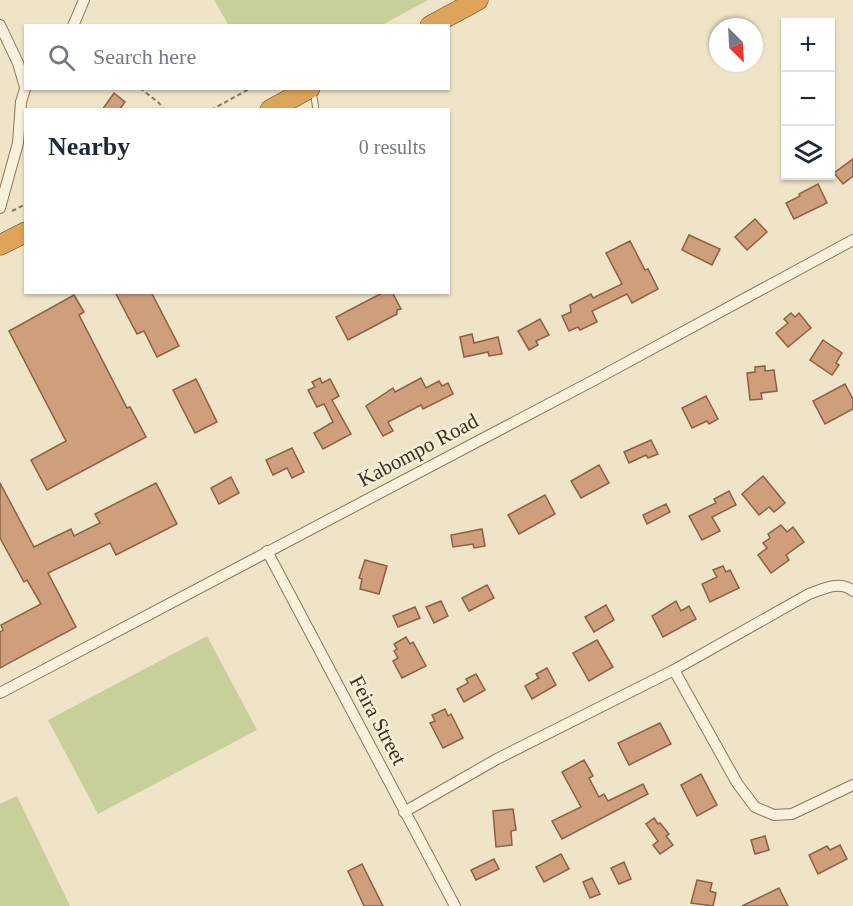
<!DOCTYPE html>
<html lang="en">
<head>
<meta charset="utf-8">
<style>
  :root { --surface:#fff; --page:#f6f6f7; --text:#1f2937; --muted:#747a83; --line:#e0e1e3 }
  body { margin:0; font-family:"Times New Roman",serif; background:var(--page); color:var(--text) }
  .controls { position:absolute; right:18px; top:18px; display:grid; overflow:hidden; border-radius:0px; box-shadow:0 2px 4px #0004 }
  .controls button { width:54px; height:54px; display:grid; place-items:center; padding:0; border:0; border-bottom:2px solid var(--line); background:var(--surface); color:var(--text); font:30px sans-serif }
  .compass { position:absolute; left:709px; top:18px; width:54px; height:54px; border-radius:50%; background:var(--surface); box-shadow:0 2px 4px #0004; rotate:156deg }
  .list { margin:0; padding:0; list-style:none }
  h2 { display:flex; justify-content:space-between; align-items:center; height:78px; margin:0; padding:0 24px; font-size:26px }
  h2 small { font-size:20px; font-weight:400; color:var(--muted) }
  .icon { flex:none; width:33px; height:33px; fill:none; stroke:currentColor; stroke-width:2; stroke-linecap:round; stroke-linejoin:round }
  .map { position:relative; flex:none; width:853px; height:906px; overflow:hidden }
  .search { position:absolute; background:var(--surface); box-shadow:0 2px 4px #0004; left:24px; top:24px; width:426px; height:66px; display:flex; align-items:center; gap:15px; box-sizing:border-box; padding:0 21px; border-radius:0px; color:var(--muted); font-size:22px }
  .panel { position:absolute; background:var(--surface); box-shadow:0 2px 4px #0004; left:24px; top:108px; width:426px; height:186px; border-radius:0px }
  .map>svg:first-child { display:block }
  .green { fill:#c9cf9b }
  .building { fill:#cf9f7d; stroke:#8d5f41; stroke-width:1.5 }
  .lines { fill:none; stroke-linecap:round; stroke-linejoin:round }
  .lane-casing { stroke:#8d765c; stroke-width:7 }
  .street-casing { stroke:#8d765c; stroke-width:12 }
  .highway-casing { stroke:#5b4430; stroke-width:21 }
  .path { stroke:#8d765c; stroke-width:2; stroke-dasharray:4.5 3; stroke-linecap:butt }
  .lane { stroke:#faf1dc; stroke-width:5 }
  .street { stroke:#faf1dc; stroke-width:10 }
  .highway { stroke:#e0a458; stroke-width:20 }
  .labels { text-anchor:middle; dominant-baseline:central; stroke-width:5; stroke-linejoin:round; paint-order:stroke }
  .street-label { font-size:21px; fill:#3d2e20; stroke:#f7eed8 }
</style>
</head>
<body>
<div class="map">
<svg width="853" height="906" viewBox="0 0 853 906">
  <rect width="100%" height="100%" fill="#f0e4c8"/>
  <!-- green -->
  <g class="green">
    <polygon points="214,0 428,0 382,25 229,26"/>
    <polygon points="207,636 257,730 98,814 48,720"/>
    <polygon points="17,796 70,906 0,906 0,804"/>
  </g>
  <!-- building -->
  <g class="building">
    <polygon points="114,93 125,102 119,110 102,110"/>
    <polygon points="853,159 853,176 843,184 834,173"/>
    <polygon points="818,184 827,203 794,219 786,203 800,196 799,194"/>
    <polygon points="755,219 767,232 747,250 735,237"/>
    <polygon points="689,235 720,249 712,265 682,250"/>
    <polygon points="630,241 645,270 648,269 658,289 632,303 627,294 592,311 597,322 580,330 578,327 569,331 562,316 571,312 570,305 591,294 593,298 622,284 606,253"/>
    <polygon points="115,292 151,292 179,346 157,357 144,331 137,334"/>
    <polygon points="384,292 392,292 401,309 397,310 397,314 348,340 336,317"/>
    <polygon points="74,295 84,312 79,315 127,408 130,407 146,437 47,490 31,460 66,441 9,331"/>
    <polygon points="791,313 795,317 799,313 811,328 788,347 776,333 788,323 784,319"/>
    <polygon points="540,319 549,335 536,341 538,345 529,350 518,331"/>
    <polygon points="472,334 474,343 498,337 502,354 489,356 488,352 464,357 460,337"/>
    <polygon points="823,340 842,353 836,363 839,365 832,375 810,360"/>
    <polygon points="765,366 765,371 774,370 777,391 761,393 762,399 750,400 747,373 755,372 755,367"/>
    <polygon points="320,378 322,383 330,379 339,396 332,400 351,434 323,449 314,433 333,422 324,404 317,407 308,390 315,387 312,382"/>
    <polygon points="421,378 426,388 439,381 442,386 448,383 453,394 423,409 421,405 388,422 393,431 383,436 366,406 393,388 395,392"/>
    <polygon points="196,379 217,422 195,433 173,390"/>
    <polygon points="845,384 853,399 853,409 825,424 813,401"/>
    <polygon points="706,396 718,419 709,424 707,421 692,428 682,408"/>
    <polygon points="651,440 658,454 648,458 646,455 629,463 624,452"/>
    <polygon points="292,448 304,472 292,478 287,468 273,475 266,460"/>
    <polygon points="599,465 609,483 581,498 571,481"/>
    <polygon points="763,476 785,503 774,512 769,507 759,515 742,494"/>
    <polygon points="231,477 239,493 219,504 211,488"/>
    <polygon points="0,483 34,547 71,529 74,536 100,523 95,514 156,483 177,524 116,555 110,543 48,573 76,627 0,668 0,632 3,630 1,625 41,604 27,580 24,582 0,538"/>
    <polygon points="729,491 736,505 712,517 720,531 702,540 689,516 716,503 714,499"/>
    <polygon points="545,495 555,514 519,534 508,515"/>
    <polygon points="666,504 670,512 647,524 643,515"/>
    <polygon points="781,525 787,532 793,527 804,542 786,555 789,560 771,573 758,555 767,548 763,543 770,538 768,534"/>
    <polygon points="482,529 485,546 474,548 473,544 453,547 451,535"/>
    <polygon points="365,560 387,566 379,594 360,589 362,579 359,578"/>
    <polygon points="723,566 726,572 730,570 739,588 710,602 702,584 717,577 713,570"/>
    <polygon points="487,585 494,598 469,611 462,598"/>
    <polygon points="441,601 448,616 434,623 426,607"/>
    <polygon points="676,601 681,611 689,606 696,619 663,637 652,616"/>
    <polygon points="606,605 614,620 594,632 585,617"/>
    <polygon points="415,607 420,618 398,627 393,616"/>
    <polygon points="406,637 410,644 413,642 426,666 402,678 393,661 398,658 394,651 397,649 394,644"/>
    <polygon points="597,640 613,667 589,681 573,653"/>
    <polygon points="547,668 556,685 532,699 525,686 539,678 536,674"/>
    <polygon points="476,674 485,690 464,702 457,689 468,683 466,679"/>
    <polygon points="445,709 448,716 451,714 463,738 443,748 430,723 435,721 432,715"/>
    <polygon points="660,723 671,744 629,765 618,743"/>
    <polygon points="584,760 593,776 589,778 599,797 604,794 608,801 643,784 648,794 562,839 552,821 581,807 562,772"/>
    <polygon points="701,774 717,805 697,816 681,785"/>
    <polygon points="513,809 516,830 511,831 512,845 496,847 493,811"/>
    <polygon points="654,818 658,824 660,823 669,834 666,836 673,845 660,854 653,845 658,841 646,824"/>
    <polygon points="765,836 769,850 755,854 751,840"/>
    <polygon points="840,845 847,859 818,874 809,855 827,846 830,850"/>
    <polygon points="561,854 569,869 544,882 536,867"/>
    <polygon points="494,859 499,869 476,880 471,870"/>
    <polygon points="624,862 631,879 619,884 611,868"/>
    <polygon points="362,864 383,906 364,906 348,871"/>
    <polygon points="592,878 600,894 590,898 583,882"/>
    <polygon points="697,880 712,883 710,891 716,893 713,906 691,903"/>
    <polygon points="779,888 788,906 742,906"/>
  </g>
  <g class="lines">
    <!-- lane casing -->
    <g class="lane-casing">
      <polyline id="lane" points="313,90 316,110"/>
    </g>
    <!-- street casing -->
    <g class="street-casing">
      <g id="street">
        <polyline points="0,25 18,63 25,87"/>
        <polyline points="73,26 84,0"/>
        <polyline points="0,208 18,143 21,102 26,86"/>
        <polyline points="267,551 455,906"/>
        <polyline points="674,670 737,783 755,807 774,815 792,814 853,785"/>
        <polyline points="0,693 598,378 853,240"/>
        <path d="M404,812L497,759L674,670L809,594C823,589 840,580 853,591"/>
      </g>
    </g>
    <!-- highway casing -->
    <g class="highway-casing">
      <g id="highway">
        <polyline points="430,26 478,0"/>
        <polyline points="270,110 310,88"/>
        <polyline points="0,245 26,232"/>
      </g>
    </g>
    <!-- path -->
    <g class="path">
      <polyline points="140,88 159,103 164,110"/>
      <polyline points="211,110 251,88"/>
      <polyline points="12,211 26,204"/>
    </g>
    <!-- lane -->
    <use href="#lane" class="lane"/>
    <!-- street -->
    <use href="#street" class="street"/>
    <!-- highway -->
    <use href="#highway" class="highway"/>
  </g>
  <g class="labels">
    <!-- street labels -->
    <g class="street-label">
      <text transform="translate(418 450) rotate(-28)">Kabompo Road</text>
      <text transform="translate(378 720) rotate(62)">Feira Street</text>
    </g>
  </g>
</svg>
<div class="controls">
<button>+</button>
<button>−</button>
<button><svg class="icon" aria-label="layers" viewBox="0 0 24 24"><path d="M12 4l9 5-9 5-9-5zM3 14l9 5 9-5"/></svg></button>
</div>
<svg class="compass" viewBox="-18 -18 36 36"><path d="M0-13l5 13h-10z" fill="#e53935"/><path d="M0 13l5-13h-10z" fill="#747a83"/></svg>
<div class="search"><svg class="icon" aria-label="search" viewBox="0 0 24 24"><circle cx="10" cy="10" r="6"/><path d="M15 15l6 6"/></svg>Search here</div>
<section class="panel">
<h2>Nearby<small>0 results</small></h2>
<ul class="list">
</ul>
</section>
</div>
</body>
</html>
